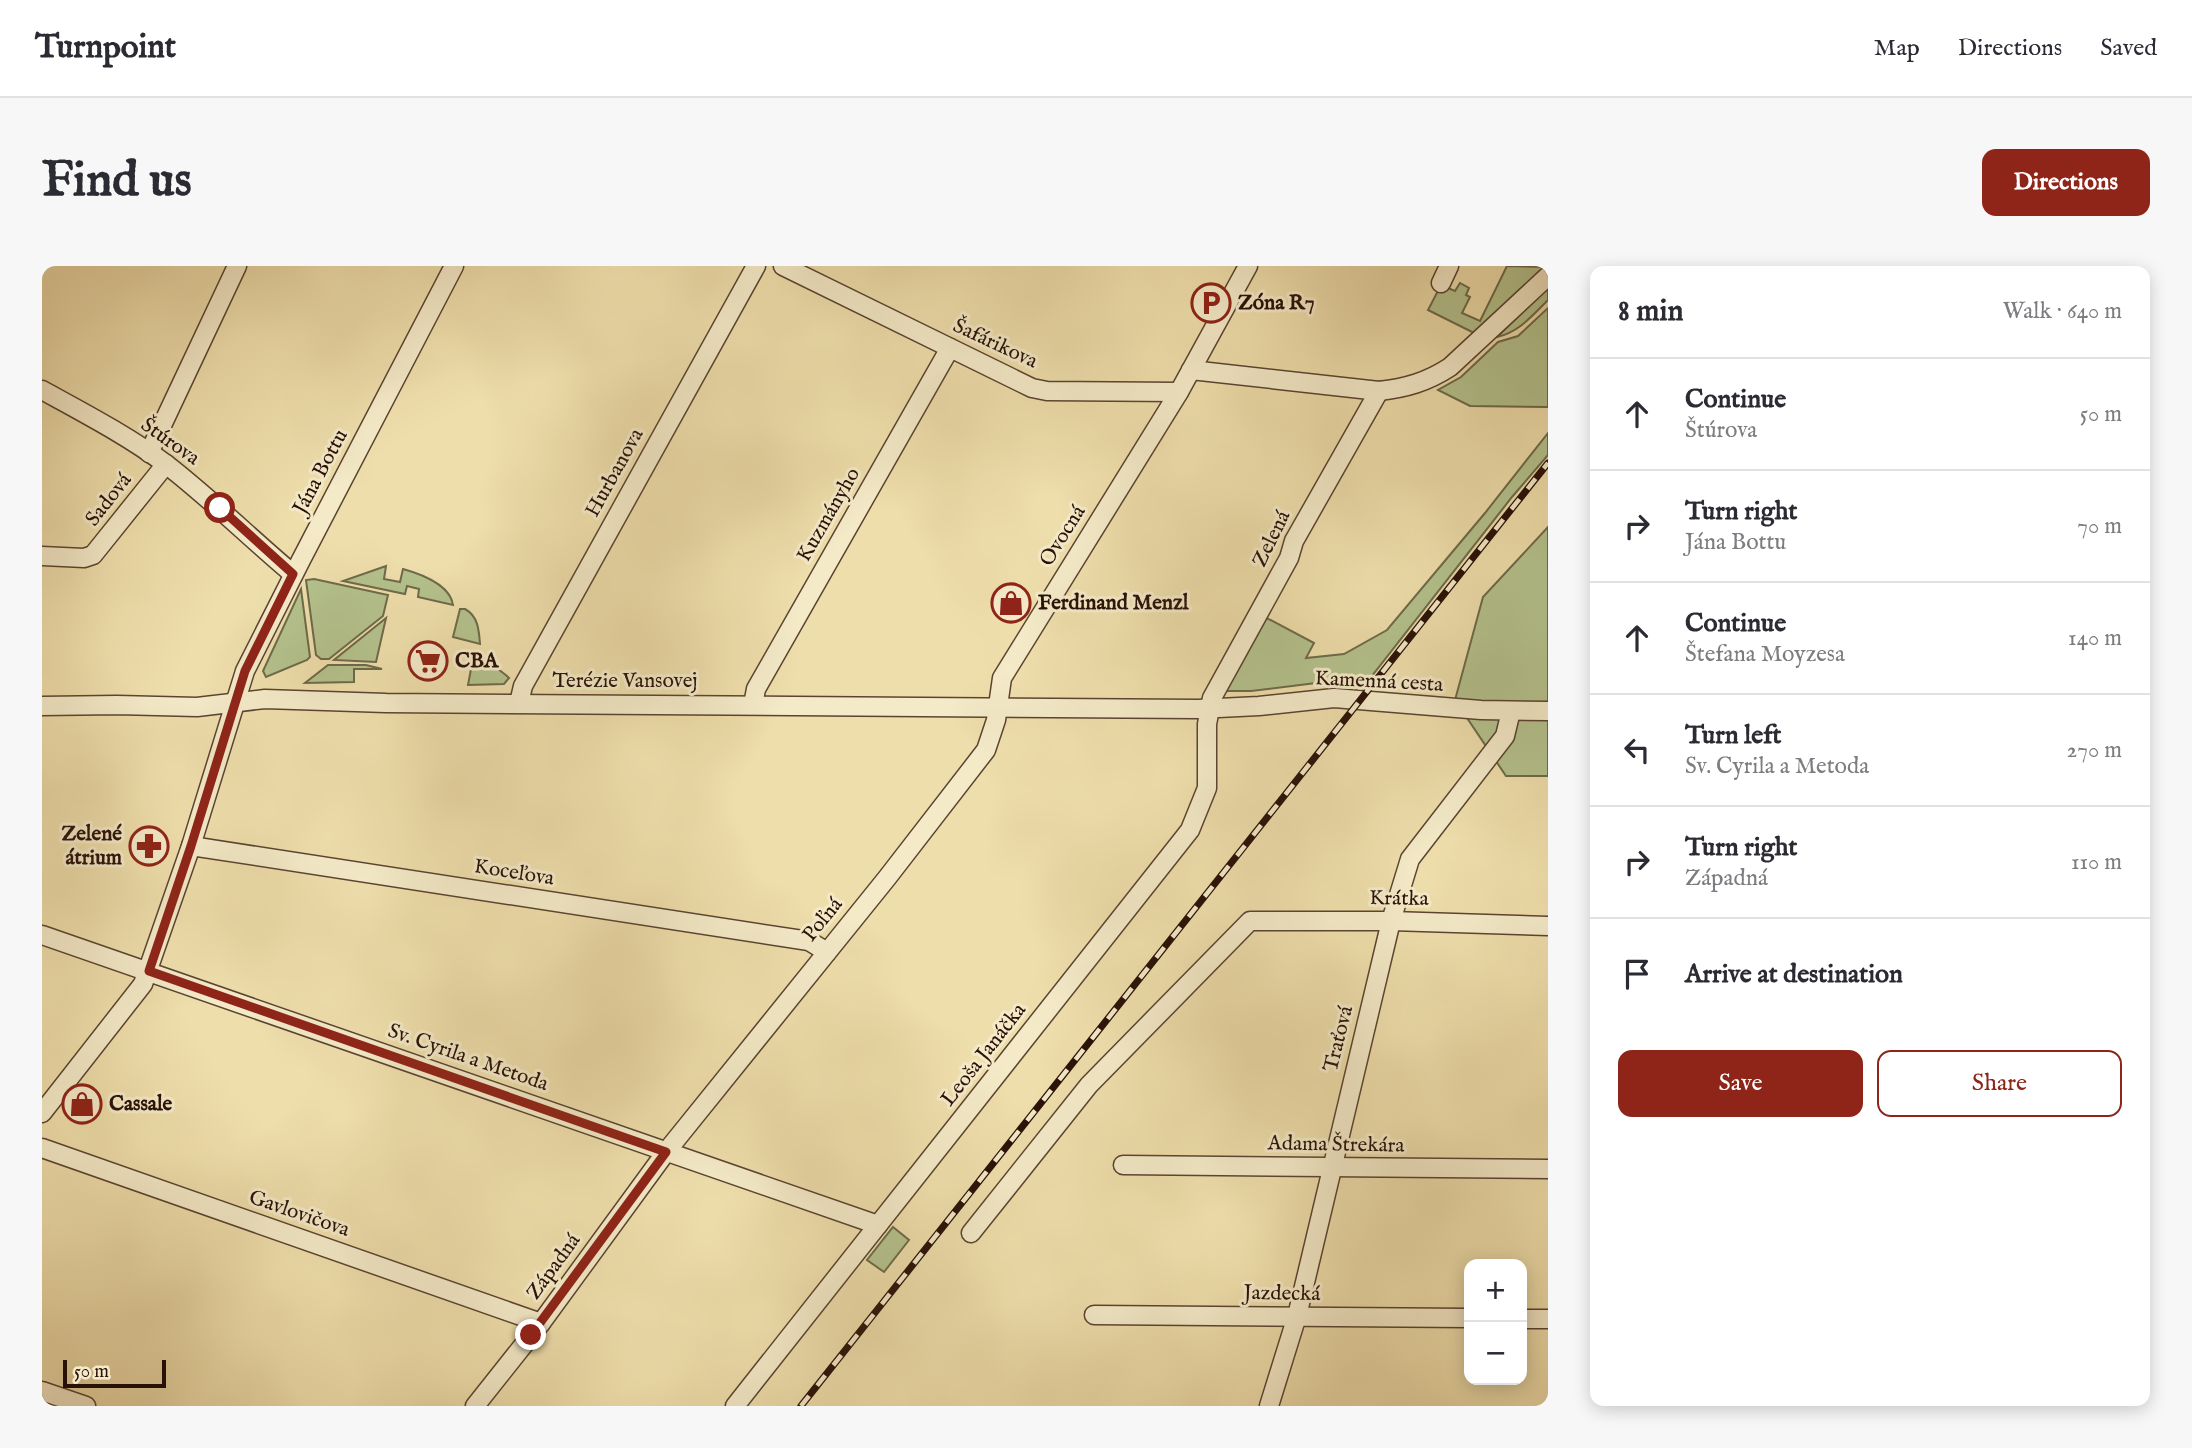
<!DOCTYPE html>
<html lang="en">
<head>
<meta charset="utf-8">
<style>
  :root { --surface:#fff; --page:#f7f7f7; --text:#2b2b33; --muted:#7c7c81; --line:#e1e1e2; --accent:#8f2418 }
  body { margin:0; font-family:"IM FELL English",serif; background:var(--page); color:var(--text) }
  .controls { position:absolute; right:21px; bottom:21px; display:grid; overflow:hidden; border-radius:14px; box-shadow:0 4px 18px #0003 }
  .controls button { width:63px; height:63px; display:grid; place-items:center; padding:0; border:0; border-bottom:2px solid var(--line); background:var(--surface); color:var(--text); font:35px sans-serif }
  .scale { position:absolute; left:21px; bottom:18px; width:103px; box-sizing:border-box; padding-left:7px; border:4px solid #291108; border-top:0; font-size:19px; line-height:24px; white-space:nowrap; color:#291108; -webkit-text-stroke:5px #f4eac8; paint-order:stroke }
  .stop { position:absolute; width:21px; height:21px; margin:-16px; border:5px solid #8f2418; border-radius:50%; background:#fff }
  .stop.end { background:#8f2418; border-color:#fff; box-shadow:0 2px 7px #0008 }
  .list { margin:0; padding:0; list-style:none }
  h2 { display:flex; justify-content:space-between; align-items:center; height:91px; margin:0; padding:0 28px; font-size:30px }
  h2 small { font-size:23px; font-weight:400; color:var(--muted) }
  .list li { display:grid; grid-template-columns:46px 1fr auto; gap:21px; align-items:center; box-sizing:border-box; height:112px; padding:0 28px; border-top:2px solid var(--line) }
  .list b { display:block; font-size:26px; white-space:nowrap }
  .list p { margin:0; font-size:23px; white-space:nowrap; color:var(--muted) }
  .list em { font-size:23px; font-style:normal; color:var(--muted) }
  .actions { display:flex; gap:14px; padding:21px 28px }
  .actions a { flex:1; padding:16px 0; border:2px solid var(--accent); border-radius:14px; text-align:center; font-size:24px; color:var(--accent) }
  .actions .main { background:var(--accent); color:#fff }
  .icon { flex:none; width:38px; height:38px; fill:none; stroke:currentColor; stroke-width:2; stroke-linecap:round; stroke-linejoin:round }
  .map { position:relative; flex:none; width:1506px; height:1140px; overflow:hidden; border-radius:14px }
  header { display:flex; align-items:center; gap:42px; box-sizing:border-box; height:98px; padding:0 35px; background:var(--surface); border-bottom:2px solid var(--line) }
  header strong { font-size:33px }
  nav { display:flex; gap:38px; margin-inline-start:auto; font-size:24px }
  .intro { display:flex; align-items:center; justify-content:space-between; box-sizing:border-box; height:168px; padding:0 42px }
  h1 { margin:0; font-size:49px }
  .button { padding:18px 32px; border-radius:14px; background:var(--accent); color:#fff; font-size:24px; font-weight:700 }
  main { display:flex; gap:42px; padding:0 42px }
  aside { flex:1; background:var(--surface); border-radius:14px; box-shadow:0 4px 18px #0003 }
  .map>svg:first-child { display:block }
  .green { fill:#b4c28d; stroke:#6e6a4a; stroke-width:2 }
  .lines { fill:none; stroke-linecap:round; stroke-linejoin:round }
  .minor-casing { stroke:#5a4431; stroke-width:21 }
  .minor { stroke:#f4eac8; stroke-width:18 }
  .rail-casing { stroke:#291108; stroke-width:7 }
  .rail { stroke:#f4eac8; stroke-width:4.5; stroke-dasharray:13; stroke-linecap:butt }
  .route { stroke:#8f2418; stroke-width:9 }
  .labels { text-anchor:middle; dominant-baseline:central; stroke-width:6; stroke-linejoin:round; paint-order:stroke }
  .poi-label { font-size:21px; font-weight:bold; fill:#291108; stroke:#f4eac8; text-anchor:start }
  .street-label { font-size:21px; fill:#291108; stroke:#f4eac8 }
</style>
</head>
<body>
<header>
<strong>Turnpoint</strong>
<nav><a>Map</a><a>Directions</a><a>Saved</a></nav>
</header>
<div class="intro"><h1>Find us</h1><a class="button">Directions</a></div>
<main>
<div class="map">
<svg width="1506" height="1140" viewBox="0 0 1506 1140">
  <rect width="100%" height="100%" fill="#eedeab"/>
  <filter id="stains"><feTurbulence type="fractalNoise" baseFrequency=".00286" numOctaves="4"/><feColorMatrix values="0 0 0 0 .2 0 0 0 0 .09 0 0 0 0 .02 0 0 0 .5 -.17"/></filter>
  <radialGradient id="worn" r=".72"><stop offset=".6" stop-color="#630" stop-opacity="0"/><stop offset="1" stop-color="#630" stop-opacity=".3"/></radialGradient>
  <!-- green -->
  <g class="green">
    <polygon points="1465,0 1506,1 1438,66 1430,66 1386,44 1399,19 1413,25 1418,17 1427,22 1424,29 1428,31 1420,47 1438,55"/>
    <path d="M1506,22V34C1490,50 1477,66 1455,71Z"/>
    <polygon points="1506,42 1506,141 1428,140 1396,124 1419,111 1456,76 1476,70"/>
    <polygon points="1506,167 1506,189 1470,231 1322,420 1308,414 1290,415 1209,425 1178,425 1221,350 1272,377 1264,392 1302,388 1345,364 1443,247"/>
    <polygon points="1506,261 1506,510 1464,510 1413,434 1441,331"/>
    <path d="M344,300L342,313L358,316L361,303C379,308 408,319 411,339L376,331L377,323L365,320L363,328L301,315Z"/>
    <polygon points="272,313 346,329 341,350 287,393 279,393 274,389 264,314"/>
    <polygon points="259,323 268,391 265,394 224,411 221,405"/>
    <path d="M418,343H423C436,350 437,364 438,378L411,371Z"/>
    <polygon points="344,352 334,396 292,394"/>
    <polygon points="432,387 438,389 465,410 467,412 462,418 426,419"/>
    <polygon points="286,399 324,399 340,403 312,403 312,416 263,417"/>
    <polygon points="851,961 867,974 842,1006 825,994"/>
  </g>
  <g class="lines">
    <!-- minor casing -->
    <g class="minor-casing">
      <g id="minor">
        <polyline points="741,0 990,122 1005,125 1137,126"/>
        <polyline points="1399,17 1407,0"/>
        <path d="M1149,104L1337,125C1364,122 1385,116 1408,101L1506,10"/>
        <path d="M0,124C42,147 86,170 125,199C169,233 208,272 251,308"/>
        <polyline points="107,187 195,0"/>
        <polyline points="0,290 42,292 51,289 124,198"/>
        <polyline points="477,437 481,420 714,0"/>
        <polyline points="711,439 714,423 908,82"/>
        <polyline points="0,440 75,439 155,441 223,433 344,437 1156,443 1217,440 1292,432 1439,444 1506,445"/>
        <polyline points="149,580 767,675 785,686"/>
        <polyline points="0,669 836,959"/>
        <polyline points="0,847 101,718 149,580 203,405 259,294 412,0"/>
        <polyline points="0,882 499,1057"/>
        <polyline points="1081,899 1506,903"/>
        <polyline points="929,967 1047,819 1208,655 1349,655 1506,660"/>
        <polyline points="1052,1049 1427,1052"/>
        <polyline points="1480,1053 1506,1053"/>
        <polyline points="0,1125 44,1140"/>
        <polyline points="433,1140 499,1057 624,886 845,612 944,484 954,454 960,412 1137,126 1206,0"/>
        <polyline points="693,1140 1148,564 1165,522 1165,458 1170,432 1247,292 1252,275 1337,125"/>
        <polyline points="1227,1140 1255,1050 1349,655 1368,593 1463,470 1469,445"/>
      </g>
    </g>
    <!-- minor -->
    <use href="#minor" class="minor"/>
    <!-- rail casing -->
    <g class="rail-casing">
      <polyline id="rail" points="759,1140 1506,197"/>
    </g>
    <!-- rail -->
    <use href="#rail" class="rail"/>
  </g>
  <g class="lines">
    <!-- route -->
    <polyline class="route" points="178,242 251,308 203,405 149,580 107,705 624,886 489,1069"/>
  </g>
  <!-- icons -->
  <defs>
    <g id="parking-ring" transform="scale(2.0125)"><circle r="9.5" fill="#f4eac8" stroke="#8f2418" stroke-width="1.5"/><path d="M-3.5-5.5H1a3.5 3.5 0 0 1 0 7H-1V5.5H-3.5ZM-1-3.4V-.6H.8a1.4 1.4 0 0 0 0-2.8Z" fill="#8f2418"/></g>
    <g id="shop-ring" transform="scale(2.0125)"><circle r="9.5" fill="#f4eac8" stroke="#8f2418" stroke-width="1.5"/><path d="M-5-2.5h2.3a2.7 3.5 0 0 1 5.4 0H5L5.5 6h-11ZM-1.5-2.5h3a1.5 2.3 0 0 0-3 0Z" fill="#8f2418"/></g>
    <g id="supermarket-ring" transform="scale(2.0125)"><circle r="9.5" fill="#f4eac8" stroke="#8f2418" stroke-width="1.5"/><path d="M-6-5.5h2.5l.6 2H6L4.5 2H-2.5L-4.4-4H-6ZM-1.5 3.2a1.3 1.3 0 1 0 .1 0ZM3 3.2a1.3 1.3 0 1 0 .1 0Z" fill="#8f2418"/></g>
    <g id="pharmacy-ring" transform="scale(2.0125)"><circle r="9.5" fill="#f4eac8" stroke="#8f2418" stroke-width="1.5"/><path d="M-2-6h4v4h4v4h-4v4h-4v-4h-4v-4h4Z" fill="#8f2418"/></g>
  </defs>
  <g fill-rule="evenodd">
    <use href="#parking-ring" x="1169" y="37"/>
    <use href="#shop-ring" x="969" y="337"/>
    <use href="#supermarket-ring" x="386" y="395"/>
    <use href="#pharmacy-ring" x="107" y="580"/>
    <use href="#shop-ring" x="40" y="838"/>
  </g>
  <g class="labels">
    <!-- poi labels -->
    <g class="poi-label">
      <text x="1196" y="37">Zóna R7</text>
      <text x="996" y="337">Ferdinand Menzl</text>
      <text x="413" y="395">CBA</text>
      <text x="80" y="568" text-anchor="end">Zelené<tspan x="80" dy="24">átrium</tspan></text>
      <text x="67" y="838">Cassale</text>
    </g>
    <!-- street labels -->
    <g class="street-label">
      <text transform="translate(953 78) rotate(25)">Šafárikova</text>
      <text transform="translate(128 176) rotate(35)">Štúrova</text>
      <text transform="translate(279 206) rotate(-62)">Jána Bottu</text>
      <text transform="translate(573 207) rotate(-61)">Hurbanova</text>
      <text transform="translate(67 234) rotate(-52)">Sadová</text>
      <text transform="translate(787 249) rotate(-60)">Kuzmányho</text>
      <text transform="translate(1021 270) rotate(-58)">Ovocná</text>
      <text transform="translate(1230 273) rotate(-64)">Zelená</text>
      <text x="583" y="415">Terézie Vansovej</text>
      <text transform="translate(1337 416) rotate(3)">Kamenná cesta</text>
      <text transform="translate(472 607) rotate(9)">Koceľova</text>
      <text transform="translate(1357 633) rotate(1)">Krátka</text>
      <text transform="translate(781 654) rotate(-51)">Poľná</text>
      <text transform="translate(1297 773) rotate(-76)">Traťová</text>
      <text transform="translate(942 789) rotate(-52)">Leoša Janáčka</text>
      <text transform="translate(426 792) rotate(19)">Sv. Cyrila a Metoda</text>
      <text transform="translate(1294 879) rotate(1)">Adama Štrekára</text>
      <text transform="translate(257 948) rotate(19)">Gavlovičova</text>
      <text transform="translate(512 1001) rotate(-54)">Západná</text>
      <text transform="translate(1240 1028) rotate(1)">Jazdecká</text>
    </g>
  </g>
  <rect width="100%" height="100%" filter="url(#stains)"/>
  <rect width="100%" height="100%" fill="url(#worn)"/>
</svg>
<div class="controls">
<button>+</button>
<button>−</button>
</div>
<div class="scale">50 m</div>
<div class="stop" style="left:178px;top:242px"></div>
<div class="stop end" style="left:489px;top:1069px"></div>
</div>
<aside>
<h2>8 min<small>Walk · 640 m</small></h2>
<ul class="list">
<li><svg class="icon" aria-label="ahead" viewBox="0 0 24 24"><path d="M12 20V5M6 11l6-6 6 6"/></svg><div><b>Continue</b><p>Štúrova</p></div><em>50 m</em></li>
<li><svg class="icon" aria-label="right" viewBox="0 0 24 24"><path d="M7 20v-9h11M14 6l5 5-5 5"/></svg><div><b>Turn right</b><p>Jána Bottu</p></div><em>70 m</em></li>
<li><svg class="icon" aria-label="ahead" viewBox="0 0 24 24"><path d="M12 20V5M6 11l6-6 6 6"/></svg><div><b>Continue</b><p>Štefana Moyzesa</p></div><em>140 m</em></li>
<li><svg class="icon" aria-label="left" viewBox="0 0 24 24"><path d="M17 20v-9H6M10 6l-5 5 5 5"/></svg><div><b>Turn left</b><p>Sv. Cyrila a Metoda</p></div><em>270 m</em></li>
<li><svg class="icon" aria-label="right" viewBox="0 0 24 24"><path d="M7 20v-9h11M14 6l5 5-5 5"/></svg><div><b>Turn right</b><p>Západná</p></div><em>110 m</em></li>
<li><svg class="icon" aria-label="arrive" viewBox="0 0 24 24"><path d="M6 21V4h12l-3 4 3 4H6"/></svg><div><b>Arrive at destination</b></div></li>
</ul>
<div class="actions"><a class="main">Save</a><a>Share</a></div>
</aside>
</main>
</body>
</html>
